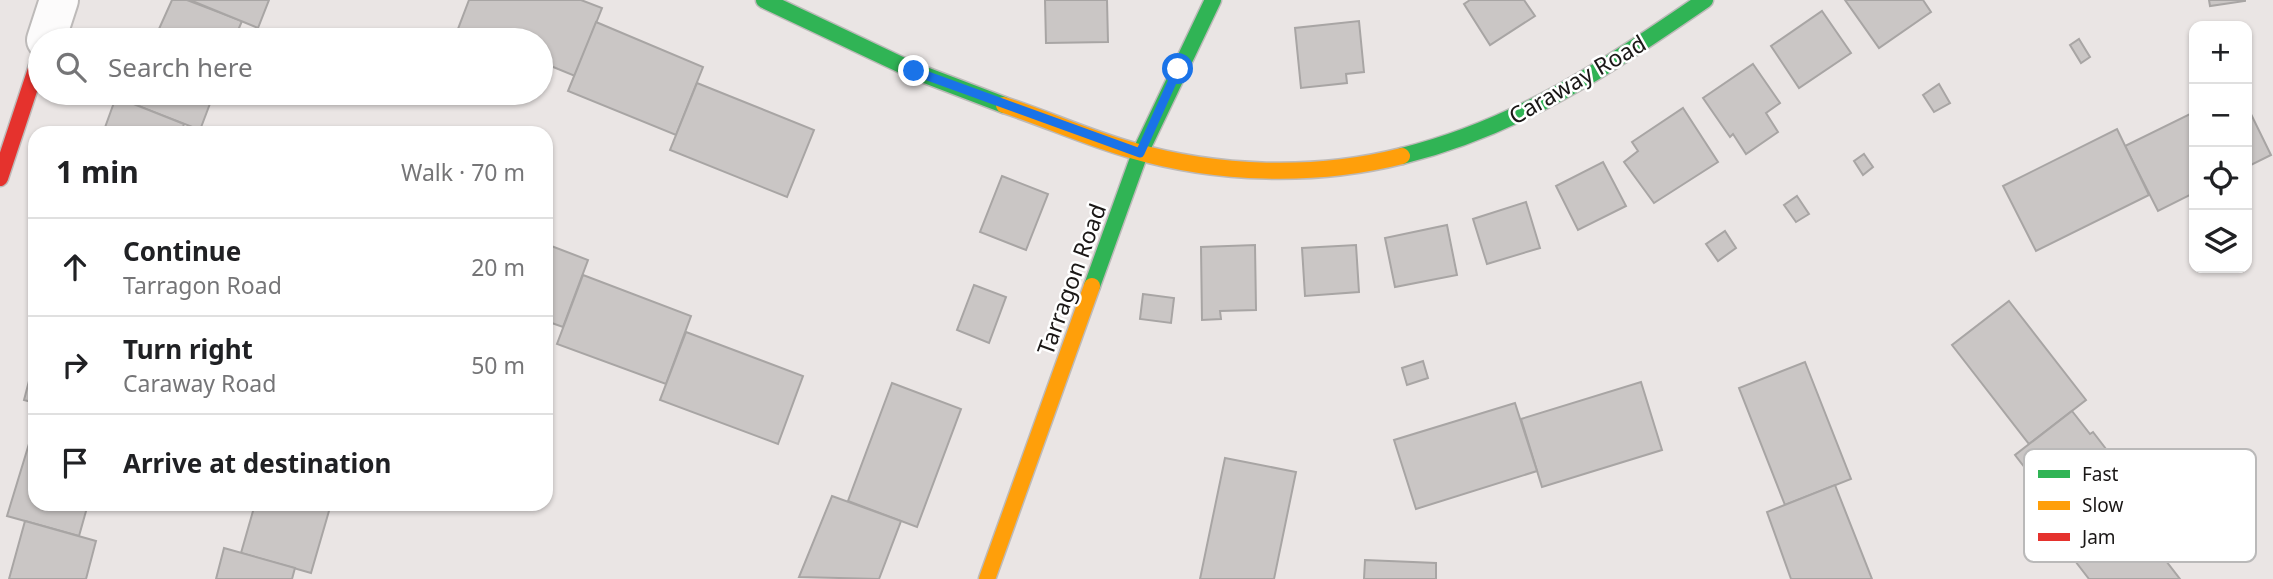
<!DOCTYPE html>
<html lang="en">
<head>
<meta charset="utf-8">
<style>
  :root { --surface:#fff; --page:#f2f2f2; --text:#202124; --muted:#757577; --line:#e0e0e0 }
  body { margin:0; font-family:"Noto Sans",sans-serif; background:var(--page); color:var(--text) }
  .controls { position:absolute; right:21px; top:21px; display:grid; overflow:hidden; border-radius:14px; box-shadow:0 2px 5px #0004 }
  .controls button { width:63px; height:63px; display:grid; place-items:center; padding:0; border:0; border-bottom:2px solid var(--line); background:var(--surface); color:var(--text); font:35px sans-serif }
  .stop { position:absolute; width:21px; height:21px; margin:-16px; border:5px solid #1a73e8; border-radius:50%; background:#fff }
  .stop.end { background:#1a73e8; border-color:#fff; box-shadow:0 2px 7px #0008 }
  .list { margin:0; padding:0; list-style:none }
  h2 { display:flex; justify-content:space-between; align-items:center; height:91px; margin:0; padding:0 28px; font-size:30px }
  h2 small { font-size:23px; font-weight:400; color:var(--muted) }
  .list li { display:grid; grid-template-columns:46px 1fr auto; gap:21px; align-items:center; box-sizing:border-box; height:98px; padding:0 28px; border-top:2px solid var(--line) }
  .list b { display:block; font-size:26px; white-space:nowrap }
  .list p { margin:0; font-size:23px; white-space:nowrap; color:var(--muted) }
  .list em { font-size:23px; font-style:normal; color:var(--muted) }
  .icon { flex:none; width:38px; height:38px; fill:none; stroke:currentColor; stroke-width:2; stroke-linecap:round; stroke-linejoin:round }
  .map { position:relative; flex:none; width:2273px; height:579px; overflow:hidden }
  .search { position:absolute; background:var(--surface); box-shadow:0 2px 5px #0004; left:28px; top:28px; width:525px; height:77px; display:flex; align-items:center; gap:18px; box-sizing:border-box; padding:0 24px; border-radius:38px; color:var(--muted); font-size:26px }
  .panel { position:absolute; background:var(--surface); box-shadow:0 2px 5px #0004; left:28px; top:126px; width:525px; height:385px; border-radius:21px }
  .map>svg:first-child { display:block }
  .building { fill:#cac6c5; stroke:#a8a5a4; stroke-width:2 }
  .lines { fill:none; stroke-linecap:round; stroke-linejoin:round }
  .street-casing { stroke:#bdbab9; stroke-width:42 }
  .fast-casing { stroke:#bdbab9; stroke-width:19 }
  .slow-casing { stroke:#bdbab9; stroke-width:19 }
  .jam-casing { stroke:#bdbab9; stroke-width:19 }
  .street { stroke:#fcfbfb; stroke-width:38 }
  .fast { stroke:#30b455; stroke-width:16 }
  .slow { stroke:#ff9f0a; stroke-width:16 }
  .jam { stroke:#e5322d; stroke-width:16 }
  .route { stroke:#1a73e8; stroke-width:9 }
  .labels { text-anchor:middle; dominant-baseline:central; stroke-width:5; stroke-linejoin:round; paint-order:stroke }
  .street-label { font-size:23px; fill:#1a1716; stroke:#fff }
  .key { fill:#fff; stroke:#bab9b9; stroke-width:2 }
  .key-label { font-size:19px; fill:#1a1716 }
</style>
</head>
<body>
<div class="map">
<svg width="2273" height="579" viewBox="0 0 2273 579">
  <rect width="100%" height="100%" fill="#eae5e4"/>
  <!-- building -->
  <g class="building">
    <polygon points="172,0 187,0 242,21 234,40 154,40"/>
    <polygon points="190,0 269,0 258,28"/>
    <polygon points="469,0 581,0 602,8 575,76 541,62 541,40 487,40 458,29"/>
    <polygon points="1045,0 1107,0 1108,42 1046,43"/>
    <polygon points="1470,0 1524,0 1535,16 1490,45 1464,4"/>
    <polygon points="1845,0 1923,0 1931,12 1879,48"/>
    <polygon points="2209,0 2245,0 2245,1 2210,6"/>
    <polygon points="1822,11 1851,53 1799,88 1771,46"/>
    <polygon points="1359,21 1364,72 1346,74 1347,83 1301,88 1295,28"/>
    <polygon points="596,22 703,67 676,135 568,91"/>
    <polygon points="2079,39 2090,57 2081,63 2070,45"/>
    <polygon points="1753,64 1780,103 1766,113 1778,132 1746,154 1733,134 1730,137 1703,98"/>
    <polygon points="697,83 814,130 787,197 670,150"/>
    <polygon points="1939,84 1950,103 1934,112 1923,95"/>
    <polygon points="137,93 214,93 200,130 133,104"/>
    <polygon points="116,97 184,124 181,133 103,133"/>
    <polygon points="2247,106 2271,155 2247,167"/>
    <polygon points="1683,108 1718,162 1654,203 1624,162 1638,151 1632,142"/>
    <polygon points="2194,112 2194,193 2158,211 2125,146"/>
    <polygon points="2117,129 2149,195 2036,251 2003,186"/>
    <polygon points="1864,154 1873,167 1863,175 1854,161"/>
    <polygon points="1603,162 1626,206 1578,230 1556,186"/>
    <polygon points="1002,176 1048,194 1026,250 980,232"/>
    <polygon points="1797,196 1809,214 1796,222 1784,205"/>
    <polygon points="1526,202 1540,248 1487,264 1473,219"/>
    <polygon points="1447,225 1457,275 1395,287 1385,238"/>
    <polygon points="1725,231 1736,248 1718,261 1706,244"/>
    <polygon points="546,244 588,260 563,327 546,321"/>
    <polygon points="1255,245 1256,310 1220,311 1221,319 1202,320 1201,247"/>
    <polygon points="1356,245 1359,292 1305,296 1302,248"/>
    <polygon points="583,275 691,316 666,384 557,344"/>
    <polygon points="974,285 1006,297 989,343 957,330"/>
    <polygon points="1143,294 1174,298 1171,323 1140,319"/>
    <polygon points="2009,301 2086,400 2029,444 1952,345"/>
    <polygon points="686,332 803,376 778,444 660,400"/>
    <polygon points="35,358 35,403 24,400"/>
    <polygon points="1423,361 1428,378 1407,385 1402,368"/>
    <polygon points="1805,362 1851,479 1785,505 1739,388"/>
    <polygon points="1641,382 1662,450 1542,487 1521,419"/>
    <polygon points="892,383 961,409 917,527 848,501"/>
    <polygon points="1515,403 1537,471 1416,509 1394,440"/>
    <polygon points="2072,411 2090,434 2093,432 2129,479 2125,481 2142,503 2086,547 2015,455"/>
    <polygon points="35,424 35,504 88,504 79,536 7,516"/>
    <polygon points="1225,458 1296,472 1274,579 1200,579"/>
    <polygon points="1835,485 1872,579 1791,579 1767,512"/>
    <polygon points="832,496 901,521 879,579 799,577"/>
    <polygon points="255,504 331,504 311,573 241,553"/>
    <polygon points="2129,513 2180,579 2089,579 2072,557"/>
    <polygon points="25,521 96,541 86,579 9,579"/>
    <polygon points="224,548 295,568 292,579 216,579"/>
    <polygon points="1365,560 1436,563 1436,579 1364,579"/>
  </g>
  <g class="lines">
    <!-- street casing -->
    <g class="street-casing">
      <polyline id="street" points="46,40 59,0"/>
    </g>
    <!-- fast casing -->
    <g class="fast-casing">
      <g id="fast">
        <polyline points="764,0 912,70 1004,105"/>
        <path d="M1402,156C1519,127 1607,67 1705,0"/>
        <polyline points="1092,286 1140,153 1213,0"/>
      </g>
    </g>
    <!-- slow casing -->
    <g class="slow-casing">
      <g id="slow">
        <path d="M1004,105C1047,119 1088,138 1131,150C1217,175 1315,178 1402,156"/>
        <polyline points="987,579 1092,286"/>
      </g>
    </g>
    <!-- jam casing -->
    <g class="jam-casing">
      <polyline id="jam" points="0,178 40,57"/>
    </g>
    <!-- street -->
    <use href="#street" class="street"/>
    <!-- fast -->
    <use href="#fast" class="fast"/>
    <!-- slow -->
    <use href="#slow" class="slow"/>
    <!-- jam -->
    <use href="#jam" class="jam"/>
  </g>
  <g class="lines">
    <!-- route -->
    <polyline class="route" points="914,71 1140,153 1178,69"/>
  </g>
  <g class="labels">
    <!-- street labels -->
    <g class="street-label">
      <text transform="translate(1577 79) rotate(-30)">Caraway Road</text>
      <text transform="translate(1071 279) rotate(-70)">Tarragon Road</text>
    </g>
  </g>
  <!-- legend -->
  <rect x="2024" y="449" width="232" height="113" rx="10" class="key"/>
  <rect x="2038" y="470" width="32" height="8" fill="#30b455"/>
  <rect x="2038" y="501" width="32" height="9" fill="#ff9f0a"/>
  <rect x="2038" y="533" width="32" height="8" fill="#e5322d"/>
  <g class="key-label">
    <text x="2082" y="481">Fast</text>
    <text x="2082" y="512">Slow</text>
    <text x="2082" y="544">Jam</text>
  </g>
</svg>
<div class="controls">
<button>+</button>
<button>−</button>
<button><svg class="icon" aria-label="locate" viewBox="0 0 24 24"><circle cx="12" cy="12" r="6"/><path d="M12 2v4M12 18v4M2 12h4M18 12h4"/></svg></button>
<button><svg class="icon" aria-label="layers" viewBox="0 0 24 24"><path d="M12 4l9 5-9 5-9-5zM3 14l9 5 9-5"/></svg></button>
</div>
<div class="stop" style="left:1178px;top:69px"></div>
<div class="stop end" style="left:914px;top:71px"></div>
<div class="search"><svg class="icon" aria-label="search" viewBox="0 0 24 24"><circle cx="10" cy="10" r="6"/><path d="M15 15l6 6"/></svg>Search here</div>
<section class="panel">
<h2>1 min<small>Walk · 70 m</small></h2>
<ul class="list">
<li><svg class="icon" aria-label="ahead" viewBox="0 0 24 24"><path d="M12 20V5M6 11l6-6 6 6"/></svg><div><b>Continue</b><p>Tarragon Road</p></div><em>20 m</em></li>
<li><svg class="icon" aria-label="right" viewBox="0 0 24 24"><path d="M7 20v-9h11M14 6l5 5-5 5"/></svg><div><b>Turn right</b><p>Caraway Road</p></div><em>50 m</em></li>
<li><svg class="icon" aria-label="arrive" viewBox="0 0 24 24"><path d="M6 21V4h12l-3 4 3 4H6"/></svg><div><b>Arrive at destination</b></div></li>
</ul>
</section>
</div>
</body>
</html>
